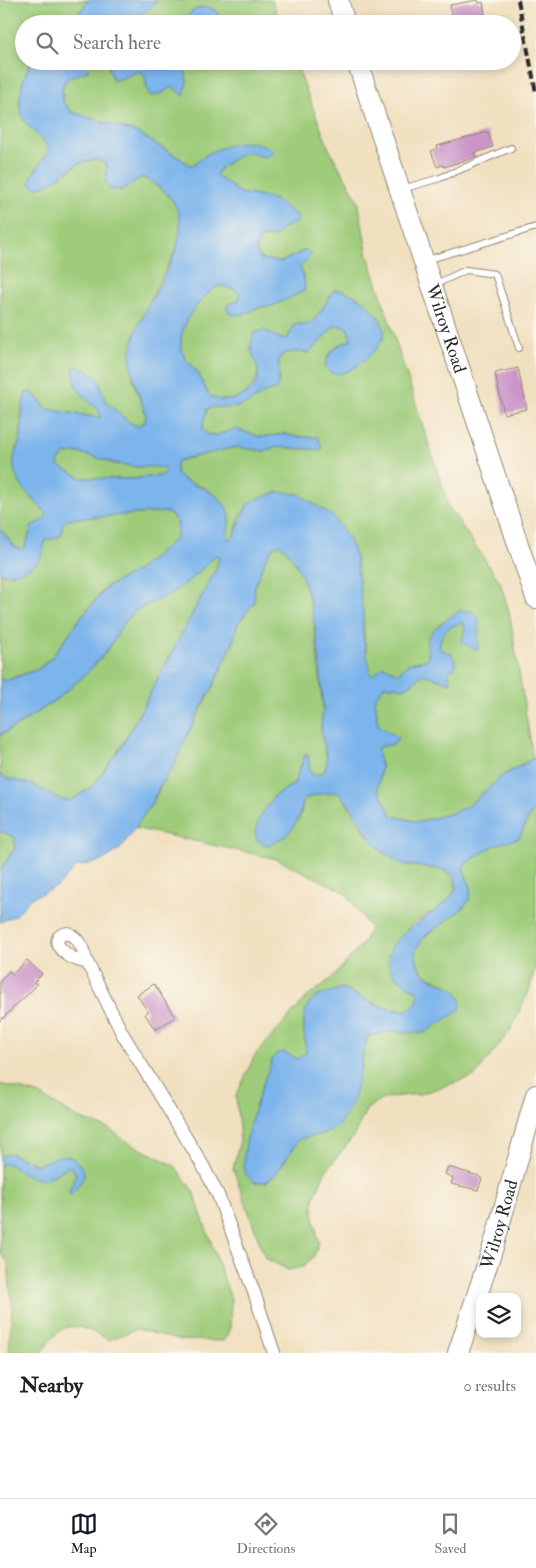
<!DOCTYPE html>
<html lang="en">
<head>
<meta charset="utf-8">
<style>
  :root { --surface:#fff; --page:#f2f2f2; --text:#202124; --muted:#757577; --line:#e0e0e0; --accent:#111827 }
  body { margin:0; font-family:"IM FELL Double Pica",serif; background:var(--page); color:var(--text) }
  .controls { position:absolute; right:15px; bottom:15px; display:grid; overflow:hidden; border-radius:10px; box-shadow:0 2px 8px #0003 }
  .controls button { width:45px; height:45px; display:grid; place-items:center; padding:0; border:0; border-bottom:1px solid var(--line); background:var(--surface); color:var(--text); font:25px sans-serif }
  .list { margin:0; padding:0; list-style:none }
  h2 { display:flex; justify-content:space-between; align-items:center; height:65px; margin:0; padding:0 20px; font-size:21px }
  h2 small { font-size:16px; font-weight:400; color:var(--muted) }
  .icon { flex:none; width:28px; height:28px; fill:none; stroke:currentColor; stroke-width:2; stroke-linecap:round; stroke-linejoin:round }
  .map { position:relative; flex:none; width:536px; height:1353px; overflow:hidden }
  .search { position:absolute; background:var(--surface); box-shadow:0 2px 8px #0003; left:15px; right:15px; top:15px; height:55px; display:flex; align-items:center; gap:12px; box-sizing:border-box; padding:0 18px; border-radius:28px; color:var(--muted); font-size:19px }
  .sheet { height:145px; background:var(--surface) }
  nav { display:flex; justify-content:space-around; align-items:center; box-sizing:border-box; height:70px; border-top:1px solid var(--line); background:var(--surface); font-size:14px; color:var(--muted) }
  nav a { display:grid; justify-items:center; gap:2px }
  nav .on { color:var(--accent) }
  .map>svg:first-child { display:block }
  .green { fill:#9ecc7a; stroke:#647c52 }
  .water { fill:#7bb4ec; stroke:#53708c; fill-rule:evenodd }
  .building { fill:#cb95c8 }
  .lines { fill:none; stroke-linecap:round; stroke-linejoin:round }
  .service-casing { stroke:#8e8676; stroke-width:8 }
  .minor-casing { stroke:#8e8676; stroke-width:14 }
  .primary-casing { stroke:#8e8676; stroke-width:22 }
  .service { stroke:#fff; stroke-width:6 }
  .minor { stroke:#fff; stroke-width:12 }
  .primary { stroke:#fff; stroke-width:20 }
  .rail { stroke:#2b2b2b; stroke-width:4; stroke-dasharray:8 4; stroke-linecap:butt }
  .labels { text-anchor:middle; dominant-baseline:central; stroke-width:4; stroke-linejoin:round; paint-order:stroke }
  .street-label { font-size:18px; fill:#2b2b2b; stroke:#fbf7ec }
</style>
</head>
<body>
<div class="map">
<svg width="536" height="1353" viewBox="0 0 536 1353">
  <rect width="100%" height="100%" fill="#fbf7ec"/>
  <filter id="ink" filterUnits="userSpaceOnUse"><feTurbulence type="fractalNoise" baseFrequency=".02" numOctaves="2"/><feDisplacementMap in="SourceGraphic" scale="10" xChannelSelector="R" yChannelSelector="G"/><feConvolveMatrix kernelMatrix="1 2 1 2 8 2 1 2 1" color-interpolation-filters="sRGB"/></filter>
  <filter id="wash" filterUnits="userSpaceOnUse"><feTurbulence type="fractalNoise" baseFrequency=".0096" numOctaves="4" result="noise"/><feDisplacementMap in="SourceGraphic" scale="20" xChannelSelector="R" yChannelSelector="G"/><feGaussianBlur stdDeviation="1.12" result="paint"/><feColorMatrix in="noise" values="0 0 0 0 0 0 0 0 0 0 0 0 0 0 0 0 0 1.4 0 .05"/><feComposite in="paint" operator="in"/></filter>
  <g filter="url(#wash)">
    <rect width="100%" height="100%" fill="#f1e0c0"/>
    <!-- green -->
    <g class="green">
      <path d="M0,0H88L72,24H24V61H32L29,67L26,123L45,143L49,150L32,176H63L78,164L95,159L107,165L105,183L121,190L142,177C213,213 169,256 148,305C142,318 140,335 137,349C136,356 132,365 132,372C133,385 142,402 146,415L145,422L137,426L130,423L105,401L98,378L73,368L76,388L99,411L100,418L47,409L36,395L21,407V435L14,460L28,493L47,514L44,519L32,526L25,547L22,550L14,546L0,529Z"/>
      <path d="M158,0H272L281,24H225L216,11L195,9L179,24H114C129,12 145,18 158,0Z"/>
      <path d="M85,61H106L114,80L120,79L139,71L145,76L147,90L160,94L173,87L183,95L187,82L184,61H295L329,149L358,200L367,252L449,507L500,582L509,611L533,758L502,776L469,805L452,813L419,822L392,816L378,789L381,766L377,751L379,747L394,744L378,725L375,698L385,685L406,688L423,674L439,649L441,635L447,627L463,623L465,627L471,611L427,641L429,656L426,660L410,663L398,673L370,675C363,636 361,597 356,558L242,512L233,538L229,540L226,535L230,516L208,489L185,481L176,474V463L180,460L236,447L264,451L275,447L322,450L317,437H297L285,434L261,437L235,429L217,435H209L202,429L207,409C217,405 228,409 238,406C254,402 265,390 279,382C276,351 281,351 310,352L332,328L338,325L348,329L351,340L338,345L327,357L380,344L334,290L319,314L309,324H295L287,339H281L264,330L250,348C253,353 258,360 258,365C262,388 232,410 212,397C205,392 203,380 198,374C194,368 187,363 184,356C175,339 187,317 198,304C214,285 216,282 239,292L241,315L260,307L272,306L305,283L300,267L312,255L305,250L281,262L261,259L256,250L259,238L275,237L283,228L297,222L273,199L240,193L216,175L221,167L245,152L266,157L271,149C237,139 219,144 192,166L138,133L72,112L63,102L62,87L67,78L88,71Z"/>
      <polygon points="78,453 96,456 113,464 159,466 166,470 164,475 131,479 82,478 58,466 58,462 65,454"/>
      <path d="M165,512C179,519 181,529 173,541L137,571L106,587L81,617L52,657L38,669L4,681L0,678V573L9,576L40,559L46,539L68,519Z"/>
      <path d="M281,545L289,551L299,566L313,611L323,710L321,728L328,765L323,773L313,776L310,772L308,756L305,755L294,784L275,795L299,821L304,799L319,794L337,792C349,802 353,816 363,829C368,837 391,858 400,863C413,870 467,862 454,892C447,910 421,914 409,927C403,935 397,964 394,975L418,992C420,1031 358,996 343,988L304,1021L306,1053L262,1086L250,1126L244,1165L254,1182H266L275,1175L300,1138L332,1130L362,1066L364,1048L368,1036L389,1032L424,1033L446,984C425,975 420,974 414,951L424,937L461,910L469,900L471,888L463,868L465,864L495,845L519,837L531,813L536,809V964L529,991L510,1031L475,1076L420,1094L391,1097L377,1101L366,1110L353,1137L325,1172L314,1198L313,1213L319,1243L314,1256L303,1267L288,1270L265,1258L233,1168L240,1140L236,1096L255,1055L306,998L334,976L364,942L370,928L345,892L277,859L134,828L151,805L213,687L232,645L238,623L254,603L255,585L266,558L274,546Z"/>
      <path d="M216,555L220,556L216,569L123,744L93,786L71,800H62L31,784L5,778L0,774V736C39,713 75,689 104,654C116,641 120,622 135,611C146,604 159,600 170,594C188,583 201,570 216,555Z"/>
      <polygon points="0,831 15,837 15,848 0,871"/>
      <path d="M0,1084L38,1094L78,1118L107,1128L133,1145L175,1166L193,1191L231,1299L230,1328L224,1341L179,1340L136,1329L109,1340C75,1323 63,1317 42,1353H9L12,1307L8,1262L0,1253V1166L4,1163C21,1168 35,1183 54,1175C61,1172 64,1167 72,1167L76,1175L69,1191L85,1173L61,1156L37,1165L9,1153L0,1157Z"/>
    </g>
    <!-- water -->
    <g class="water">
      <polygon points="88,0 158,0 146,12 119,19 114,24 72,24"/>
      <polygon points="208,7 216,11 225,24 179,24 195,9"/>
      <path d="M32,61H85L88,71L67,78L62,87L63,102L72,112L138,133L192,166C198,162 204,155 211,152C228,144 260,135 274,153L266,157L245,152L221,167L216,175L240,193L273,199L297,215V222L283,228L275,237L259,238L256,250L261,259L281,262L306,250L312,255L300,267L305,283L304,291L272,306L260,307L241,315L230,314L226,306L239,300V292C217,282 217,284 201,301C188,314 175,337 184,356C187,362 194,367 198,373C202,380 205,392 211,396C225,406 251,396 257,381C262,367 253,361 251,348C250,344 253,338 254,333L264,330L281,339H287L295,324H309L319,314L334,290C344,289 361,298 368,305C375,313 386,323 384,335C382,349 337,391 325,366C328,351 338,345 351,340L348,329L338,325L332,328L310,352C263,350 286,361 276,390C259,391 253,405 236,407C226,409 217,405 207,409L202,429L209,435H217L235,429L261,437L285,434L297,437H318L322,450L275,447L264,451L236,447L180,460L176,463V474C195,490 217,486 229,513C232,522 225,531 229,540L233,538L247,505L257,499L278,492L299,494L334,517L350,541L356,558L363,613V637L371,675L375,674L383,666L398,673L410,663L426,660C431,653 426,648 427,641C429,629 450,618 459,611H471L479,619L478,651L462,642L465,627L463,623C446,627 441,631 439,649L451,653L456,663L455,668L448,671L451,683L423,674L406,688L385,685L375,698L378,725L398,738L394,744L379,747L377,751L381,766L378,789L392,816L419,822L452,813L469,805L502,776L536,757V809L531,813L519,838L495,845L465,864L463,868L471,888L469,900L461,910L424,937L415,951C416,958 418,968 423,973C436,986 466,983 460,1010L424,1033L389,1032L368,1036C358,1064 359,1110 334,1129C325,1135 310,1136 300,1139L275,1175L266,1182H254C252,1180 248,1177 246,1174C236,1154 264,1079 273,1058L277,1053L284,1052L297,1059L306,1053C305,1036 298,1006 316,997C324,993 334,991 343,988C357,996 420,1032 418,992C411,987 398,981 394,974C364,932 468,910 455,879C448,864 412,869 398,862C363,844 363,814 337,792L319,794L304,799C298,823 291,839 266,845L257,840L255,831L259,819L275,795L294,784L305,755H308L310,771L313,775L323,773C332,759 322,744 321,728C321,722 323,715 323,709C321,666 315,572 281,545L274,546L266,558L255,585L254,603L238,623L232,645L213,687L197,714L172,768L159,787L151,805L120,849L102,861L76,867L58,886L31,898L16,915L0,922V871L15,848V837L0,831V774L5,778L31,784L62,800H71L93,786L123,744L216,569L219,557L216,555C201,570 187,584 169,594C159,601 146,604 135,611C120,622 116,641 104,654C75,689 39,713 0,735V678L4,681L39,669L52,657L81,617L107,587L137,571L173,541C181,529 179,518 165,512L68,519L63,524L60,537L46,540C44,545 43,554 40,559C33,570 11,576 0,573V529L14,546L22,550L25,547L32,526L44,519L47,514C34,499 10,481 14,459C15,451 19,444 21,436C23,421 21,408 26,393L31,392L47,409L100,418L99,411L76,388L73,368L79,366L98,378L105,401L130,423L137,426L145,422L146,415C139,393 127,368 132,345C145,288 227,218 142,177L121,190L109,189L105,183L107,165L96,159C89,161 82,162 76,165C62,173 52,185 35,188L30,184L32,176L49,150C44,139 34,133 27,124C13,108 22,77 32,61ZM78,453C99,457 117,466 139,467C149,467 157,465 166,470L164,475L131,479L82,478L59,466L58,462L65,454Z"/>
      <polygon points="106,61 184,61 187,82 184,96 173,87 160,94 151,96 147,90 145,76 139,71 120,79 113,80"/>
      <path d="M9,1153L37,1165C45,1162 53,1158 60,1156C66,1155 70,1156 75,1160C93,1173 80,1183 70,1196L69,1191L76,1175L72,1167C60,1167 52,1180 40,1179C26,1178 17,1167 4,1163L0,1166V1157Z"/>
    </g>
    <g id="blocks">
      <!-- building -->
      <g class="building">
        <polygon points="478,0 479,3 483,2 485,14 481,15 482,19 454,24 450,5"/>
        <polygon points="488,132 493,147 474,153 476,157 444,167 443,165 437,167 431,151 438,148 437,146"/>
        <polygon points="518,368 527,409 504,414 495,373"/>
        <polygon points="27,960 42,974 34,982 37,985 0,1021 0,981 9,971 13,974"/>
        <polygon points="154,984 175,1017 155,1030 145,1014 148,1012 137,995"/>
        <polygon points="448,1167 479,1176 482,1179 478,1190 451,1184 453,1178 445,1174"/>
      </g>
    </g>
  </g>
  <g filter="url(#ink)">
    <use href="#blocks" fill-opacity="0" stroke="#8e8676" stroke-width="1"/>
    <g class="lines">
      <!-- service casing -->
      <g class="service-casing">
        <g id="service">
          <polyline points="402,189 440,178 511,148"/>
          <polyline points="427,260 536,227"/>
          <polyline points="434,285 466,270 495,274 519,348"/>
        </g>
      </g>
      <!-- minor casing -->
      <g class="minor-casing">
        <g id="minor">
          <path d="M68,933C81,940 83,950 87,962C67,961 43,937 68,933Z"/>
          <polyline points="87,962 122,1033 202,1164 218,1195 255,1295 274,1353"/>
        </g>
      </g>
      <!-- primary casing -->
      <g class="primary-casing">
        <g id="primary">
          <polyline points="338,0 345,24"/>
          <path id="s1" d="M357,61L536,598"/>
          <path id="s2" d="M458,1353L494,1244L536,1095"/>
        </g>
      </g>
      <!-- service -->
      <use href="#service" class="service"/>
      <!-- minor -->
      <use href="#minor" class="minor"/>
      <!-- primary -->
      <use href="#primary" class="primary"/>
      <!-- rail -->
      <polyline class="rail" points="518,0 536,92"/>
    </g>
  </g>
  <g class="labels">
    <!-- street labels -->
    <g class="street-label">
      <text stroke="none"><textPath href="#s1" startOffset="282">Wilroy Road</textPath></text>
      <text stroke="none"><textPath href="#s2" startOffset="135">Wilroy Road</textPath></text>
    </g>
  </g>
</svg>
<div class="controls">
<button><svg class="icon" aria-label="layers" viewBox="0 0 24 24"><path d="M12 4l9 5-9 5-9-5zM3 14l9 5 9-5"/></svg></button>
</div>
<div class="search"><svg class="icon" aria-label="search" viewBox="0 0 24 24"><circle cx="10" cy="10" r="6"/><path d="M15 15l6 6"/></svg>Search here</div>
</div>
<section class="sheet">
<h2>Nearby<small>0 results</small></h2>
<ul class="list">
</ul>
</section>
<nav>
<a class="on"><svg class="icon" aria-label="map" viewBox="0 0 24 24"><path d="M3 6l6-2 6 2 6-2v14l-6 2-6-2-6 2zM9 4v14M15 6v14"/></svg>Map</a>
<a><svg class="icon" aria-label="directions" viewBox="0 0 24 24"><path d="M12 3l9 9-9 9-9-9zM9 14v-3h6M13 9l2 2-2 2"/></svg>Directions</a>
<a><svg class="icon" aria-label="saved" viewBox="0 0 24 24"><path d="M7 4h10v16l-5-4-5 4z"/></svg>Saved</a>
</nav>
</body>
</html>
